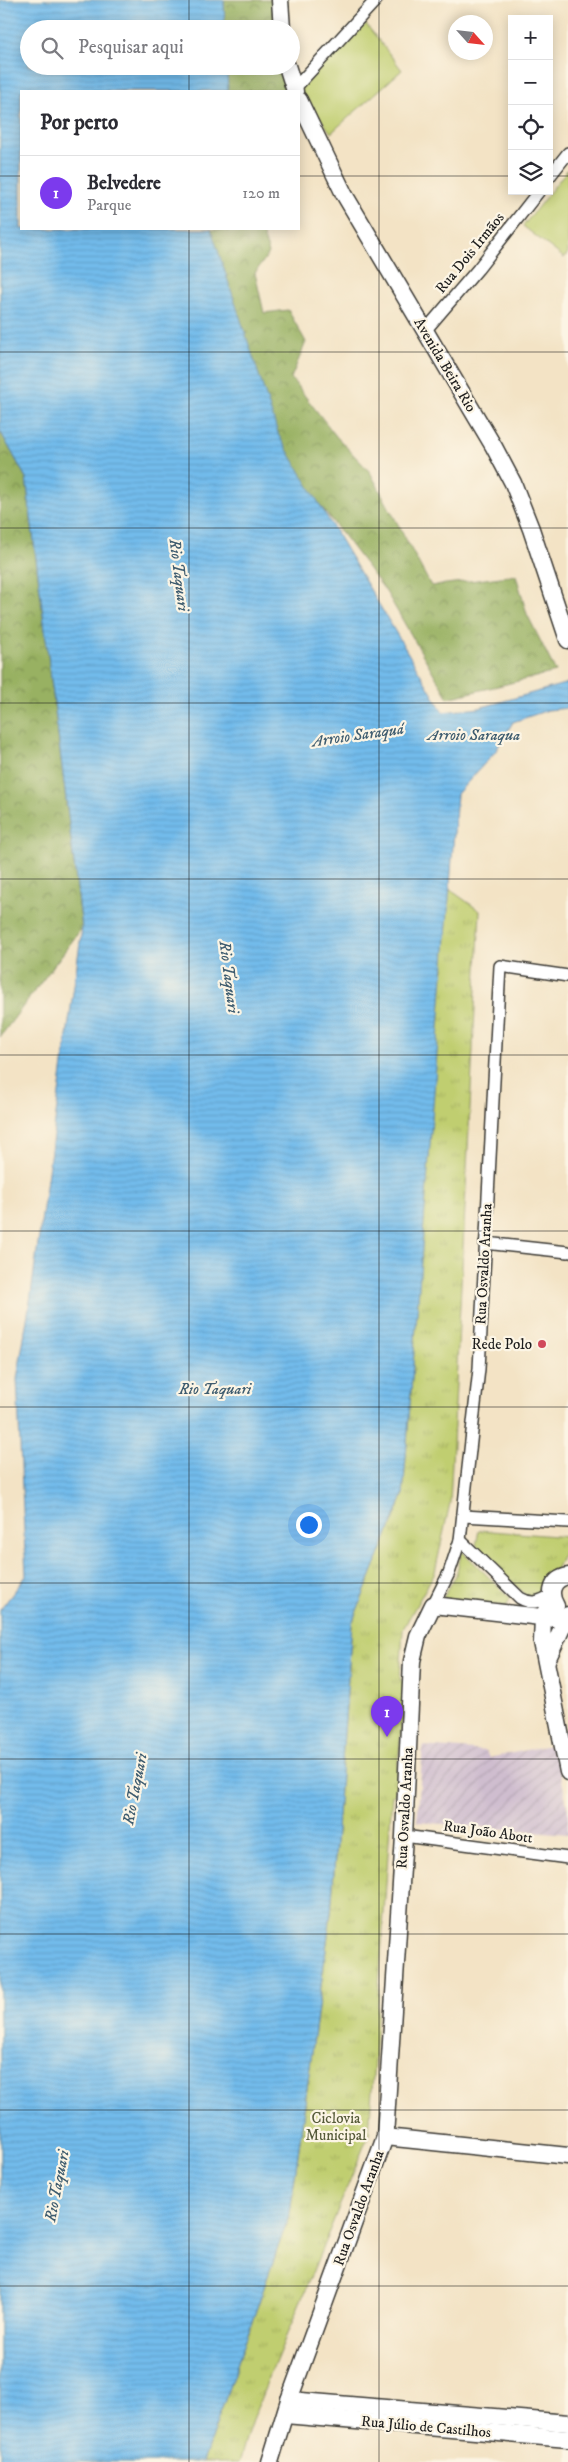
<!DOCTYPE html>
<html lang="pt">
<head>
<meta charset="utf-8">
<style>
  :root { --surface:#fff; --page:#f2f2f3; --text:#2b2b33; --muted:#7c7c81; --line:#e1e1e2; --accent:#7c3aed }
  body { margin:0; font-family:"IM FELL DW Pica",serif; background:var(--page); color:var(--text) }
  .controls { position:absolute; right:15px; top:15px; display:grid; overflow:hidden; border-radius:0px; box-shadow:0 2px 12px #0003 }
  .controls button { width:45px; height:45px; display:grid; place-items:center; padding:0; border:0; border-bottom:1px solid var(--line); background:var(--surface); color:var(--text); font:25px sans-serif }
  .compass { position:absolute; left:448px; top:15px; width:45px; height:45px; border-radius:50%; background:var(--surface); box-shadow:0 2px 12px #0003; rotate:117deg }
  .you { position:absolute; left:308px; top:1524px; width:18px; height:18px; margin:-12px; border:4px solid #fff; border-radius:50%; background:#1a73e8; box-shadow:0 0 0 8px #1a73e833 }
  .badge { display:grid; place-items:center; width:32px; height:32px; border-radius:50%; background:var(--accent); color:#fff; font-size:16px; font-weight:700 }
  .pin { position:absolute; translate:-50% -41px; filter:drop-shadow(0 1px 2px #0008) }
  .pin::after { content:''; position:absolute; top:26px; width:18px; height:15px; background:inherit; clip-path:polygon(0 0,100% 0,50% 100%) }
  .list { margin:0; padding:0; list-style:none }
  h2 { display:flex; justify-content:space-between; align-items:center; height:65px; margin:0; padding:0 20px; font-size:21px }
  h2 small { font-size:16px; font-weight:400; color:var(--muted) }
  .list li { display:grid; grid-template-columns:32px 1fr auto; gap:15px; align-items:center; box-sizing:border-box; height:75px; padding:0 20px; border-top:1px solid var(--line) }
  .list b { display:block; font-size:19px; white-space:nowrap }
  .list p { margin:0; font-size:16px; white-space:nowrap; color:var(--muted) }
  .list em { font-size:16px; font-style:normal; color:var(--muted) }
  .icon { flex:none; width:28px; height:28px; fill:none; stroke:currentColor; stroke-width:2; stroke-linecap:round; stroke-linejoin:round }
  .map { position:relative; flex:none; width:568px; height:2462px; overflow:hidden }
  .search { position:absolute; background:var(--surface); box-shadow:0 2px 12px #0003; left:20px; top:20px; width:280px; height:55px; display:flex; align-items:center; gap:12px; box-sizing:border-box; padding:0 18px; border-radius:28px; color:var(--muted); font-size:19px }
  .panel { position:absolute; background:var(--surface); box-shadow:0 2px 12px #0003; left:20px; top:90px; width:280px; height:140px; border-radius:0px }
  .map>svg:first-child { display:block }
  .industrial { fill:url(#industrial-furrows) }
  .grass { fill:url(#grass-tufts); stroke:#6e7546 }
  .forest { fill:url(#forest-crowns); stroke:#5a663f }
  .pitch { fill:#c0ce70; stroke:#6e7546 }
  .water { fill:url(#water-rules); stroke:#476c84 }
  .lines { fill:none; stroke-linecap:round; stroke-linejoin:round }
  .street-casing { stroke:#3c3a35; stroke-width:14 }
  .secondary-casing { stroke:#3c3a35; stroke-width:19 }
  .street { stroke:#fff; stroke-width:11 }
  .secondary { stroke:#fff; stroke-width:16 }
  .grid { fill:none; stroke:#1c1c1c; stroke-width:1; stroke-opacity:0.55 }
  .poi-dot { fill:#d1495b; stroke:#fcf5e5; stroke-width:2 }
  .labels { text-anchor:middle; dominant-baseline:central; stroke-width:4.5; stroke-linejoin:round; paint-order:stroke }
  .street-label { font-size:15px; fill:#1c1c1c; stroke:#fcf5e5 }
  .poi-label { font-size:15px; fill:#1c1c1c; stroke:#fcf5e5; text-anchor:end }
  .park-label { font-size:15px; fill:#555a39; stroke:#fcf5e5 }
  .water-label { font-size:16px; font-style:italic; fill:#3e5c6f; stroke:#fcf5e5 }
</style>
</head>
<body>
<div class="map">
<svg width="568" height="2462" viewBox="0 0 568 2462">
  <defs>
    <pattern id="industrial-furrows" width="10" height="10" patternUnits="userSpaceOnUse" patternTransform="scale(1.25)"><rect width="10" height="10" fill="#cfbdcf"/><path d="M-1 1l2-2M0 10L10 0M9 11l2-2" fill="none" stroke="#b1a2b1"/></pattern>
    <pattern id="grass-tufts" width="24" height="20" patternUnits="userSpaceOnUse" patternTransform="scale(1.25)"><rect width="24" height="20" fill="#c0ce70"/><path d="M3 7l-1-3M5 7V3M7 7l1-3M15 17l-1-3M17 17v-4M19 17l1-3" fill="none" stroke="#a4b060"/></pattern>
    <pattern id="forest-crowns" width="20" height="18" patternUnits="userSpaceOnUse" patternTransform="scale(1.25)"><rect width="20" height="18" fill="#98b162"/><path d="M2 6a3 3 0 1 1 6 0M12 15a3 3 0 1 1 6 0" fill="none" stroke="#7b8f50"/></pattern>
    <pattern id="water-rules" width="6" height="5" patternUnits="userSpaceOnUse" patternTransform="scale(1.25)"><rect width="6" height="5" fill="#72bbeb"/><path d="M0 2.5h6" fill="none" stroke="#62a0c9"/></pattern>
  </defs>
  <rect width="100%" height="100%" fill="#fcf5e5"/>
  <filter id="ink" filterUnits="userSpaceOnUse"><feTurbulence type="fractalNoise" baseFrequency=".02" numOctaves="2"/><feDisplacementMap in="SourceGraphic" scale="10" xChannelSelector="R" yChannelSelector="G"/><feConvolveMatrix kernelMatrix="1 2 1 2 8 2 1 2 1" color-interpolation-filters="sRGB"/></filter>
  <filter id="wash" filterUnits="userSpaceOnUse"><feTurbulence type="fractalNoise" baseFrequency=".0096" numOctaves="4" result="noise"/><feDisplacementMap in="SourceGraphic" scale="20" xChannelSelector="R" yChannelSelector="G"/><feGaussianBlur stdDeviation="1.12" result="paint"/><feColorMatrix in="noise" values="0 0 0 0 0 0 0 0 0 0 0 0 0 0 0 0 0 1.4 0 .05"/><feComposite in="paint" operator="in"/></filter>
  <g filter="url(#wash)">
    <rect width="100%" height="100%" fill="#f3e3c5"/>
    <!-- industrial -->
    <polygon class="industrial" points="555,1744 568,1811 568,1834 417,1822 423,1746 486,1751 489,1758"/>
    <!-- grass -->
    <g class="grass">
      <polygon points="449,889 480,911 450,1503 435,1572 403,1629 400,1680 406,1681 395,1795 392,1795 369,2134 253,2417 239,2462 203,2462 290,2213 331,1913 352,1623 403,1496"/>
      <polygon points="479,1530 568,1537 568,1545 542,1599 528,1598 476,1545"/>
      <polygon points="462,1551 510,1598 507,1606 441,1602 456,1575"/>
    </g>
    <!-- forest -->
    <g class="forest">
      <polygon points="224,0 275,0 276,29 225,29"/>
      <polygon points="226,66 281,66 287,90 226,91"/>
      <polygon points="261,229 269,253 255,273 264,313 288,310 306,342 291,378 336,436 370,472 431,586 516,575 527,614 556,672 448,698 385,590 265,433 211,230"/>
      <polygon points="0,431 26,478 82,928 0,1037"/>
    </g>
    <!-- pitch -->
    <g class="pitch">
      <polygon points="366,24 402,70 331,133 298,89"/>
      <polygon points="568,169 568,253 564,258 523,226"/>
    </g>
    <!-- water -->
    <polygon class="water" points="0,0 224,0 225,29 29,29 29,66 227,66 228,91 21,91 21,229 211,229 279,436 443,712 479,708 568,683 568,708 548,710 513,722 495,752 457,794 403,1496 352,1623 331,1913 290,2213 203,2462 0,2462 0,1610 26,1576 17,1379 30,1301 82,928 26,478 0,431"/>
  </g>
  <g filter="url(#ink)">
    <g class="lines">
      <!-- street casing -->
      <g class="street-casing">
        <g id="street">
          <polyline points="294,89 376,0"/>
          <polyline points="549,177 568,153"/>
          <polyline points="424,332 478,269 539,191"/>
          <polyline points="485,1243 568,1252"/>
          <polyline points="463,1516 568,1522"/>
          <path d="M460,1540L520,1598C532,1605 540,1602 551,1595"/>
          <polyline points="433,1605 449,1573 460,1540 479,1369 500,966 568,976"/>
          <polyline points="404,1836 568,1858"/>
        </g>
      </g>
      <!-- secondary casing -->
      <g class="secondary-casing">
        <g id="secondary">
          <polyline points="280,0 282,29"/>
          <polyline points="287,66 295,91"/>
          <polyline points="299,100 344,194 494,447 513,483 531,529 568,640"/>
          <polyline points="552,1598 543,1617 542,1642 568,1772"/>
          <path d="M556,1606C548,1593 552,1579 568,1576"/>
          <polyline points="547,1660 568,1615"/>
          <polyline points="385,2137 568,2156"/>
          <polyline points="289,2400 568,2423"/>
          <polyline points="285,2415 568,2439"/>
          <polyline points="270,2462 289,2400 385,2137 404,1836 412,1661 418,1636 433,1605 568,1620"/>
        </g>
      </g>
      <!-- street -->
      <use href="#street" class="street"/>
      <!-- secondary -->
      <use href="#secondary" class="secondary"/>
    </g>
  </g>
  <!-- grid -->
  <path class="grid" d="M189,0V29M379,0V2462M189,66V91M0,176H21M299,176H512M549,176H568M189,229V2462M0,352H568M0,528H568M0,703H568M0,879H568M0,1055H568M0,1231H568M0,1407H568M0,1583H568M0,1759H568M0,1934H568M0,2110H568M0,2286H568"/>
  <!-- markers -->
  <circle class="poi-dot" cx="542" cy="1344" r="5"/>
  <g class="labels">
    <!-- street labels -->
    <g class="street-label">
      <text transform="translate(470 253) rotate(-51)">Rua Dois Irmãos</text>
      <text transform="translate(445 365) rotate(59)">Avenida Beira Rio</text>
      <text transform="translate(484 1264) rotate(-87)">Rua Osvaldo Aranha</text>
      <text transform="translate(405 1808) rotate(-87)">Rua Osvaldo Aranha</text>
      <text transform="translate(488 1832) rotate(8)">Rua João Abott</text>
      <text transform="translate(359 2208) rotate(-70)">Rua Osvaldo Aranha</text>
      <text transform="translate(426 2427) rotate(5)">Rua Júlio de Castilhos</text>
    </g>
    <!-- poi labels -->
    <g class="poi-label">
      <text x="532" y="1344">Rede Polo</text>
    </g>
    <!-- park labels -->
    <g class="park-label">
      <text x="336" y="2118">Ciclovia<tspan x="336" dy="17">Municipal</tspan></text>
    </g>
    <!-- water labels -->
    <g class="water-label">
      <text transform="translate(179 575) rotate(83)">Rio Taquari</text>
      <text transform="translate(358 735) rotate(-8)">Arroio Saraquá</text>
      <text x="474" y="735">Arroio Saraqua</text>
      <text transform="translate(229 977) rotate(83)">Rio Taquari</text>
      <text x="215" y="1389">Rio Taquari</text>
      <text transform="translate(135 1789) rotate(-79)">Rio Taquari</text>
      <text transform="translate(57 2186) rotate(-79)">Rio Taquari</text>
    </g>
  </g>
</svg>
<div class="controls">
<button>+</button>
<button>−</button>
<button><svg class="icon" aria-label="locate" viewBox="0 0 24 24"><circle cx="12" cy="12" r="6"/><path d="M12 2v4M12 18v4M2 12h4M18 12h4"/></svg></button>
<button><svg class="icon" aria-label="layers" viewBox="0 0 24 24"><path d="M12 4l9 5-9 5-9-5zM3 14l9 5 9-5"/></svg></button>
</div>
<svg class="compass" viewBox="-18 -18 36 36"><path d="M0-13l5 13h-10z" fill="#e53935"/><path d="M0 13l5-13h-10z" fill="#7c7c81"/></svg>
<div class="you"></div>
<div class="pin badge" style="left:387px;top:1737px">1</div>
<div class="search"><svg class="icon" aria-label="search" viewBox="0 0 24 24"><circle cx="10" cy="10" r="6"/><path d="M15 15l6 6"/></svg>Pesquisar aqui</div>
<section class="panel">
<h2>Por perto<small></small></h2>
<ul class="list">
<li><span class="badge">1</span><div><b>Belvedere</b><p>Parque</p></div><em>120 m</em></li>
</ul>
</section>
</div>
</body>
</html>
